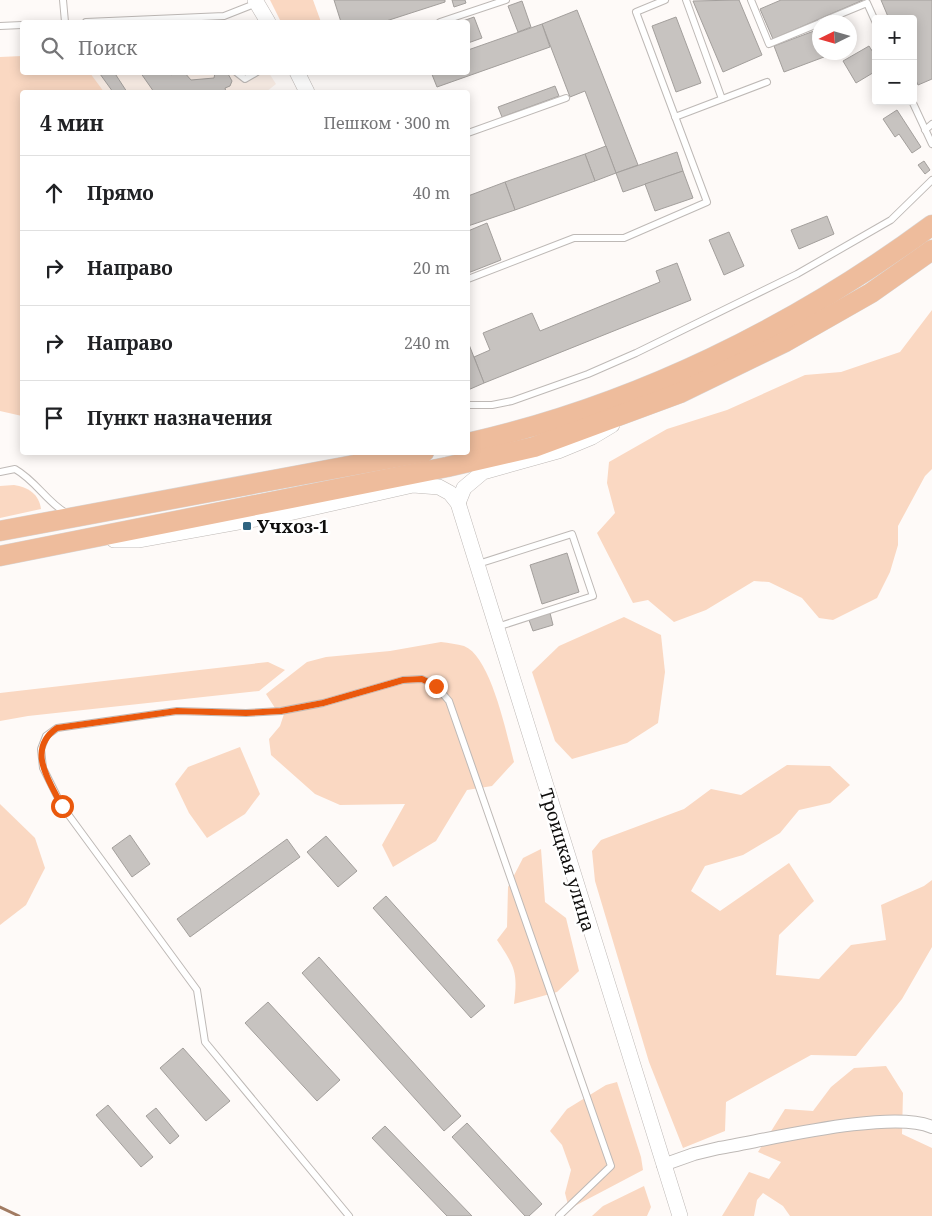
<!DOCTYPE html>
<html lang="ru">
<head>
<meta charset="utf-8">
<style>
  :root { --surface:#fff; --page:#f6f6f6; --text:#202124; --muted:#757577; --line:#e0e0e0 }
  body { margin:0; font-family:"Noto Serif",serif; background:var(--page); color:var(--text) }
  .controls { position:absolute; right:15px; top:15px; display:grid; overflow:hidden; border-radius:5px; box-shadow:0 2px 12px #0003 }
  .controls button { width:45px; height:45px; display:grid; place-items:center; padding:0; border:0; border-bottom:1px solid var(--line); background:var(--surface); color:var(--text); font:25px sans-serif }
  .compass { position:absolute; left:812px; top:15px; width:45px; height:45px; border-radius:50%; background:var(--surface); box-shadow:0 2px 12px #0003; rotate:265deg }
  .stop { position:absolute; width:15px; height:15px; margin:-11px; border:4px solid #ea580c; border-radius:50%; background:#fff }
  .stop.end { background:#ea580c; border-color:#fff; box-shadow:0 1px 5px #0008 }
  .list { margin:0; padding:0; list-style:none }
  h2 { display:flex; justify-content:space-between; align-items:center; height:65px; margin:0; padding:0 20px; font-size:21px }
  h2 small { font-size:16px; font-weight:400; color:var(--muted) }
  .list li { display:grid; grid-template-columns:32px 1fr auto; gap:15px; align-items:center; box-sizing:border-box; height:75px; padding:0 20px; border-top:1px solid var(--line) }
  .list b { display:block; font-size:19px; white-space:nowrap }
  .list em { font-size:16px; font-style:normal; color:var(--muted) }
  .icon { flex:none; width:28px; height:28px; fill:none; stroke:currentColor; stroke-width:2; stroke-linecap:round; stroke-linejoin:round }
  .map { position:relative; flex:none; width:932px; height:1216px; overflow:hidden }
  .search { position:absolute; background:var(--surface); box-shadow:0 2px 12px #0003; left:20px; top:20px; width:450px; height:55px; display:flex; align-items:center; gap:12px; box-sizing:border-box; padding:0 18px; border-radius:5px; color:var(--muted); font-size:19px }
  .panel { position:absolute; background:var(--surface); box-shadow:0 2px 12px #0003; left:20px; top:90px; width:450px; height:365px; border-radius:5px }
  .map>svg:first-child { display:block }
  .built { fill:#faeee6 }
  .green { fill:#fad8c2 }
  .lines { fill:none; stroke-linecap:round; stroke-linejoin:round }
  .stream { stroke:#a17b62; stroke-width:3 }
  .building { fill:#c7c3c0; stroke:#a39f9c }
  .service-casing { stroke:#beb9b6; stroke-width:8 }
  .minor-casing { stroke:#beb9b6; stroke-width:14 }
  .tertiary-casing { stroke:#beb9b6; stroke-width:16 }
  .trunk-casing { stroke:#d9d8d8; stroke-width:21 }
  .service { stroke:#fff; stroke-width:6 }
  .minor { stroke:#fff; stroke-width:12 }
  .tertiary { stroke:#fff; stroke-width:15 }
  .trunk { stroke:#eebc9c; stroke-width:20 }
  .route { stroke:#ea580c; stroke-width:6 }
  .poi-dot { fill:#2f6480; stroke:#fff; stroke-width:2 }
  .labels { text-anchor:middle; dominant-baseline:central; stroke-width:5; stroke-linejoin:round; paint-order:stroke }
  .poi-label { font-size:18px; font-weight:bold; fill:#0f0e0d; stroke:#fff; text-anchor:start }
  .street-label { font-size:18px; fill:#0f0e0d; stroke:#fff }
</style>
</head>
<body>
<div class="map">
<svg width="932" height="1216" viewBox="0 0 932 1216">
  <rect width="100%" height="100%" fill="#fefaf8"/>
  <!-- built -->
  <polygon class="built" points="77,73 269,73 276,84 266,92 90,92"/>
  <!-- green -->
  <g class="green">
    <polygon points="270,0 313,0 321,22 281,22"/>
    <polygon points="22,56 22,72 90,73 104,92 22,92 22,416 0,411 0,57"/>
    <polygon points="932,310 932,469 925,476 898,526 898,545 890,572 877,598 833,620 819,618 802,598 769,582 754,581 706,610 674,622 648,600 633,603 597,533 615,513 607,483 609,462 667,429 727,410 805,375 841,372 900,352"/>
    <path d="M14,485C28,487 39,494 41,509L0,518V486Z"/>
    <polygon points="624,617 661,635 665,672 658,723 627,743 572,759 555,741 532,672 559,646"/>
    <path d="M441,642C449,643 457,644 464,646C491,656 507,736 514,762L492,786L467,790L436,841L393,867L382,845L405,804L340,805L315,794L271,755L269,739L280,726L284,714L275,708L266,694L307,662L326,657L390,651Z"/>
    <polygon points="268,662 285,670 259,691 28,716 0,721 0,693"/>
    <polygon points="240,747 260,794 245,814 207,838 189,813 175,784 188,767"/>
    <polygon points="787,765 830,766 850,785 830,803 799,810 780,833 743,855 705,866 691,891 720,911 789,863 814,901 779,935 776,975 819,979 851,945 886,940 881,905 924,886 932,880 932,947 902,999 856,1056 811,1055 726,1102 725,1131 683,1148 649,1062 595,881 592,851 601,840 684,809 711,789 741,795"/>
    <polygon points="0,804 35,838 45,868 26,905 0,925"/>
    <path d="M541,849L545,902L566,918L579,971L557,992L514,1004C518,972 515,967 497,940L507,927L508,887L523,858Z"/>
    <polygon points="886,1066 903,1093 902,1134 932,1148 932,1216 790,1216 783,1206 763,1193 757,1200 754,1216 722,1216 749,1172 769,1179 781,1162 758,1152 785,1109 813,1111 831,1087 854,1068"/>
    <polygon points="617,1082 641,1157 643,1170 569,1209 565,1193 571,1170 562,1145 550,1131 567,1109 606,1085"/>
    <polygon points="644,1186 651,1207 647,1216 592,1216 603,1206"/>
  </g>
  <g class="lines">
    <!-- stream -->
    <polyline class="stream" points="0,1207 19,1216"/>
  </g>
  <!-- building -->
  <g class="building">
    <polygon points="334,0 445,0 445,2 383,22 341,22"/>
    <polygon points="452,0 465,0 466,3 454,7"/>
    <polygon points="739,0 762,55 723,72 693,1"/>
    <polygon points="781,0 863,0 773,39 760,9"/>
    <polygon points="881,0 932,0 932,79 918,85 913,73 913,19 889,19"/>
    <polygon points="522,1 531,27 518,32 508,6"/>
    <polygon points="577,10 638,165 616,173 585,91 570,97 542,24"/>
    <polygon points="474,17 482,38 468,43 468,22 460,22"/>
    <polygon points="676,17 701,83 676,92 652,26"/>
    <polygon points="542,24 550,47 437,87 431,72 468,72 468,50"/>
    <polygon points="814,31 820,44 820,52 823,52 824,57 784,72 774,46"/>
    <polygon points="869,46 876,57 876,71 856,83 843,61"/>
    <polygon points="103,72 114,72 127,92 113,92 100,74"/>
    <polygon points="140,72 170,72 171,75 175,72 184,72 191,80 214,78 215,73 227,72 232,81 230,86 225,88 226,92 154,92"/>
    <polygon points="555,86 559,96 502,117 498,107"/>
    <polygon points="897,110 921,147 912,153 899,134 895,137 883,119"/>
    <polygon points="606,146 616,173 595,181 585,154"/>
    <polygon points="677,152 683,171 623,192 616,173"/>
    <polygon points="585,154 595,181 515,210 505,182"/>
    <polygon points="924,161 930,170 925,174 918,165"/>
    <polygon points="683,171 693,198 655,211 645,184"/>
    <polygon points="505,182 515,210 468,226 468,196"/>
    <polygon points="827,216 834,234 799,249 791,230"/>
    <polygon points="487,223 501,260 468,273 468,231"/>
    <polygon points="729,232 744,266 724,275 709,240"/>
    <polygon points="677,263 691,300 484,383 474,357 490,350 483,333 532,313 540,331 660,282 656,271"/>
    <polygon points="468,342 484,383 468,390"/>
    <polygon points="567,553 579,592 542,604 530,565"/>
    <polygon points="550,613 553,625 533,631 529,620"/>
    <polygon points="130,835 150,864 132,877 112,848"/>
    <polygon points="326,836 357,871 338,887 307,852"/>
    <polygon points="287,839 300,857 190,937 177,919"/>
    <polygon points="386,896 485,1006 471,1018 373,908"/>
    <polygon points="319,957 461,1116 444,1131 302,973"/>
    <polygon points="268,1002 340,1080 317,1101 245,1023"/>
    <polygon points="183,1048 230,1101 206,1121 160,1068"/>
    <polygon points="108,1105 153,1157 141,1167 96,1115"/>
    <polygon points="156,1108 179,1136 170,1144 146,1116"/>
    <polygon points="467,1123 542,1204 529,1216 525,1216 452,1137"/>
    <polygon points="385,1126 472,1216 447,1216 372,1138"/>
  </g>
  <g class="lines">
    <!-- service casing -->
    <g class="service-casing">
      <g id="service">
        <polyline points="63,0 65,22"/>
        <polyline points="686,0 722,99"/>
        <polyline points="751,0 769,44 820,23"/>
        <polyline points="86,22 224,16 257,3"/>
        <polyline points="440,22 506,0"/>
        <polyline points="821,22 867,3 876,23"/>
        <polyline points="0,26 22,25"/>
        <polyline points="236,72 245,79 257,72"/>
        <polyline points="912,101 932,144"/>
        <polyline points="675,117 767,82"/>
        <polyline points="925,130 932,124"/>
        <polyline points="468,133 566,98"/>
        <polyline points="468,279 574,238 624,238 707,202 636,12 665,0"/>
        <polyline points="468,405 492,405 512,401 588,374 636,353 797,274 891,220 932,180"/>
        <path d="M0,472L15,469C36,481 46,501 66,513"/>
        <polyline points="478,564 572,534 593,596 497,627"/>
        <polyline points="349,1216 205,1042 197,990 62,806 43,768 41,749 46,736 57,728 177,711 246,713 281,711 323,703 403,680 422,679 436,686 449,701 611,1166 559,1216"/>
      </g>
    </g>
    <!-- minor casing -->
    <g class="minor-casing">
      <path id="minor" d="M663,1165L694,1154L719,1148C767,1140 892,1109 932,1127"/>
    </g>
    <!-- tertiary casing -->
    <g class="tertiary-casing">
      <g id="tertiary">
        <polyline points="255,0 268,22"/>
        <polyline points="297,72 307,92"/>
        <polyline points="458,503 464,488 483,472 558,451 592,437 612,425"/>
        <polyline points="114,540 138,540 289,513 413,485 439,487 450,493 458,503 680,1216"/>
      </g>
    </g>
    <!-- trunk casing -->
    <g class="trunk-casing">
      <g id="trunk">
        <path d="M468,443C636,405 794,327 932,225"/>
        <polyline points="0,531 424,452"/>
        <polyline points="0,556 447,467 534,447 680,393 785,342 871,293 932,250"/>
      </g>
    </g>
    <!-- service -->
    <use href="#service" class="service"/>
    <!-- minor -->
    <use href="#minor" class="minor"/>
    <!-- tertiary -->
    <use href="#tertiary" class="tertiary"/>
    <!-- trunk -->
    <use href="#trunk" class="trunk"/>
  </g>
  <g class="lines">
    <!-- route -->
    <path class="route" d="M62,806C49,781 26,749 57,728L177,711L246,713L281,711L323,703L403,680L422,679L436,686"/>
  </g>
  <!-- markers -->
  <rect class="poi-dot" x="242" y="521" width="10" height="10" rx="2.5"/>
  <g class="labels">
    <!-- poi labels -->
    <g class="poi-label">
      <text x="257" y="526">Учхоз-1</text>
    </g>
    <!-- street labels -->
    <g class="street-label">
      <text transform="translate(568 860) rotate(73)">Троицкая улица</text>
    </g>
  </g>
</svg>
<div class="controls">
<button>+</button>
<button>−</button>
</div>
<svg class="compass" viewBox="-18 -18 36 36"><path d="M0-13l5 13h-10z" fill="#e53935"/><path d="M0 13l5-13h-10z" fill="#757577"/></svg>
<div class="stop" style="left:62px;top:806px"></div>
<div class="stop end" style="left:436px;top:686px"></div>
<div class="search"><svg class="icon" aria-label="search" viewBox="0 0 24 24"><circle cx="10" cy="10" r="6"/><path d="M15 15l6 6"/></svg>Поиск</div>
<section class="panel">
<h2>4 мин<small>Пешком · 300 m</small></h2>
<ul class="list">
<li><svg class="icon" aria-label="ahead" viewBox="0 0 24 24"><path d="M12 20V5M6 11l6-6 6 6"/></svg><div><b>Прямо</b></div><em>40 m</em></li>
<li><svg class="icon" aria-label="right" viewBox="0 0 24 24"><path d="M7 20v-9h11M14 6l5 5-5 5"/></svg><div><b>Направо</b></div><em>20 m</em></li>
<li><svg class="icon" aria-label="right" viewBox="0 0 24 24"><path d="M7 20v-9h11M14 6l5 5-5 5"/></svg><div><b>Направо</b></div><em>240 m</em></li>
<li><svg class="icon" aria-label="arrive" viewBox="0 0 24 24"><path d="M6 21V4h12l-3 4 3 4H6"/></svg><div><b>Пункт назначения</b></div></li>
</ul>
</section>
</div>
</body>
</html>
